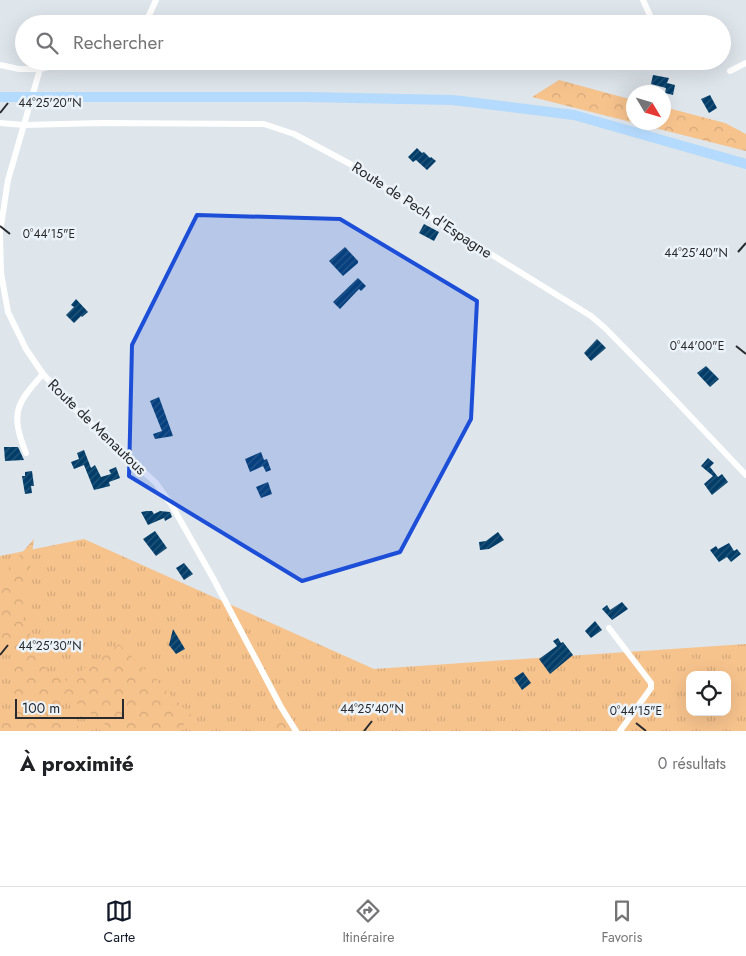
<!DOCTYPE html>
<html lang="fr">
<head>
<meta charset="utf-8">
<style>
  :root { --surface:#fff; --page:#f6f6f6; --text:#202124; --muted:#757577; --line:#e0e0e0; --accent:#111827 }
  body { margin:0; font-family:Jost,sans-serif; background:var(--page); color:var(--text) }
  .controls { position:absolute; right:15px; bottom:15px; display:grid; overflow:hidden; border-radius:10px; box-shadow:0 5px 20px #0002 }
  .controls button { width:45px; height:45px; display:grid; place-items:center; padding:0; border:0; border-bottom:1px solid var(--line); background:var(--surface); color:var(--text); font:25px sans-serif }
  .compass { position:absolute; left:626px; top:85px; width:45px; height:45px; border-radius:50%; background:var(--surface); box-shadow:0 5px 20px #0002; rotate:128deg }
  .scale { position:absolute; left:15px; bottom:12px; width:109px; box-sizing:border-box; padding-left:5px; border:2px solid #282a2d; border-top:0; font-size:14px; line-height:18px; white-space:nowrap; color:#282a2d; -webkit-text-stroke:4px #ebf2f8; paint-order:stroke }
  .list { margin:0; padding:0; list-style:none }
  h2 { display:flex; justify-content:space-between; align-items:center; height:65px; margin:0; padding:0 20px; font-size:21px }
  h2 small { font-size:16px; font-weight:400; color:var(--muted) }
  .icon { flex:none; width:28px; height:28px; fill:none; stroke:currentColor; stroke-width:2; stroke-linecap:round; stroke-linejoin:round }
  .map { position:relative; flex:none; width:746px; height:731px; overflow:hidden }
  .search { position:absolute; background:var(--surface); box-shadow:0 5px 20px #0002; left:15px; right:15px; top:15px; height:55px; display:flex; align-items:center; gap:12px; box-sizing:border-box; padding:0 18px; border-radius:28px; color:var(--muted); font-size:19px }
  .sheet { height:155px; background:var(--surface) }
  nav { display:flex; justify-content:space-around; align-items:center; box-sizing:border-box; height:70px; border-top:1px solid var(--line); background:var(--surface); font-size:14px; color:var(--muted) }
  nav a { display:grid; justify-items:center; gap:2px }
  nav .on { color:var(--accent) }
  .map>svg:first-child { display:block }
  .grass { fill:url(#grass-tufts); fill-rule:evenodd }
  .forest { fill:url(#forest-crowns) }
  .building { fill:url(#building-hatch) }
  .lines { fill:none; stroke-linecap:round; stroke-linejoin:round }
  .street { stroke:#fff; stroke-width:6 }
  .primary { stroke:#b4dafd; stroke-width:10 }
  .marked { fill:#1d4ed8; fill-opacity:0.2; stroke:#1d4ed8; stroke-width:4; stroke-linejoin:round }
  .ticks { fill:none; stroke:#282a2d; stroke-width:2 }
  .labels { text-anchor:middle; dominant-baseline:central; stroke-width:5; stroke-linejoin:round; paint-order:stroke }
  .street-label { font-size:15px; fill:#282a2d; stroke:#ebf2f8 }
  .ticks-label { font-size:12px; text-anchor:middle; fill:#282a2d; stroke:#ebf2f8; stroke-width:5; stroke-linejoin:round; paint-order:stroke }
</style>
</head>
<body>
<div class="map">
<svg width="746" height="731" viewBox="0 0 746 731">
  <defs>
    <pattern id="grass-tufts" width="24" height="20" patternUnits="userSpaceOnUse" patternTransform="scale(1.25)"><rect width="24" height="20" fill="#f7c38d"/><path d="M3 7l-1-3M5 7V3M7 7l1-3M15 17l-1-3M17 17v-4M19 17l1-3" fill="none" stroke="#d4a87a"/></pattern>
    <pattern id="forest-crowns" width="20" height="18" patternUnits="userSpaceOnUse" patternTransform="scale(1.25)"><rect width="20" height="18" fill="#f7c38d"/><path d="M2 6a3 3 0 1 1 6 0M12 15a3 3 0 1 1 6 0" fill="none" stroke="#d4a87a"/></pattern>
    <pattern id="building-hatch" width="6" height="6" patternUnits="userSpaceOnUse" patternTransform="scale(1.25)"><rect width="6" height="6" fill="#013d68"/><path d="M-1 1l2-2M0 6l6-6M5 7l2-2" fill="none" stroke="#27577a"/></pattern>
  </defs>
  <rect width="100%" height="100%" fill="#dee5eb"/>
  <!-- grass -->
  <path class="grass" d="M84,539L374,669L746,644V731H0V556ZM690,675H727V712H690Z"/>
  <!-- forest -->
  <g class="forest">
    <polygon points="559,80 633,100 634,122 664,122 664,107 725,123 746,134 746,151 532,97"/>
    <polygon points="34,539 23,619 47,671 67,681 119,644 193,717 176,731 114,731 74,701 62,700 60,715 85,731 0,731 0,723 11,722 14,655 0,654 0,578"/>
    <polygon points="280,716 290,731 256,731"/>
  </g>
  <!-- building -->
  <g class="building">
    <polygon points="653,75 669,78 667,83 675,85 673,95 665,93 666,88 651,84"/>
    <polygon points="710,95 717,108 709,113 701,99"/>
    <polygon points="417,148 422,153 424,152 430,158 431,157 436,161 427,170 416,160 413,162 408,157"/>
    <polygon points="424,224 439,232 434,241 419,233"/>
    <polygon points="345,247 358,261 358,263 343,276 329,261"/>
    <polygon points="358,278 366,286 361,291 359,289 340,309 333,302"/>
    <polygon points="76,299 88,312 82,317 81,316 74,323 66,315 74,307 71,305"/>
    <polygon points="597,339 606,348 591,361 584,353"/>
    <polygon points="706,366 719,379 710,387 697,373"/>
    <polygon points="159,397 173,436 155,439 153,434 162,431 150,401"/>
    <polygon points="4,447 18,447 24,460 5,461"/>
    <polygon points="84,450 91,468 95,465 101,477 111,474 109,470 116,467 120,478 109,482 110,486 94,490 84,465 74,469 71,462 79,459 77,453"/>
    <polygon points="261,452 264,460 267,459 271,470 266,472 263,466 250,472 245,459"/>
    <polygon points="708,458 714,463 710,467 718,477 722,474 728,482 712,495 704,484 713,476 701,466"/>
    <polygon points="32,471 34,486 31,486 32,493 25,494 22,476 25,476 25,472"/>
    <polygon points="268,482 272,494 261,498 256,487"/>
    <polygon points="147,511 152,511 154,514 160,511 170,512 172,517 165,521 164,518 148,525 141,512"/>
    <polygon points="155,531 167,548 156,556 143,539"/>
    <polygon points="498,532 504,540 489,549 480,550 479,542 486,541"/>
    <polygon points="729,543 734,551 737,549 741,554 731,562 727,557 719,562 710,550 716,546 718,549"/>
    <polygon points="184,563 193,574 184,580 176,568"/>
    <polygon points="622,602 628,609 612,620 602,609 607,605 610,610"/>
    <polygon points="595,621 602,630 591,638 585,631"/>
    <polygon points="173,629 185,649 176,654 169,645"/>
    <polygon points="558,638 561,643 563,642 573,655 550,674 539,659 557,646 553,641"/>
    <polygon points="523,672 531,683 522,690 514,678"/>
  </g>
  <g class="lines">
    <!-- street -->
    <g class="street">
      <polyline points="643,0 654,24"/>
      <polyline points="145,24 156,0"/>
      <polyline points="0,65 19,69 40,69 74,61"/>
      <polyline points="40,69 8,180 0,232 1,273 8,312 26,349 43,374 75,409 156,483 171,504 213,578 281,707 296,731"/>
      <polyline points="730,71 746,63"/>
      <polyline points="0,123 24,125 101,123 264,124 294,134 352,165 405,201 591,316 605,328 658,382 746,475"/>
      <path d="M26,453C10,413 16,404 43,374"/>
      <polyline points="609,628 651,683 651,688 620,731"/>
    </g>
    <!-- primary -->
    <polyline class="primary" points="0,97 305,97 453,100 574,115 746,164"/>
  </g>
  <!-- marked area -->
  <path class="marked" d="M197,215L340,219L477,301L471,419L400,552L302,581L129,476L132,345Z"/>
  <!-- ticks -->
  <path class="ticks" d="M0,113L8,103M0,226L10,234M738,252L746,243M736,346L746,354M0,655L8,645M636,723L646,731M364,731L372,721"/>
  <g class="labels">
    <!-- street labels -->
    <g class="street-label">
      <text transform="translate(422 210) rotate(33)">Route de Pech d'Espagne</text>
      <text transform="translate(97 427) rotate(44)">Route de Menautous</text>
    </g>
  </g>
  <g class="ticks-label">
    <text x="50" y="107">44°25'20"N</text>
    <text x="49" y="238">0°44'15"E</text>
    <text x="696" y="257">44°25'40"N</text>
    <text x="697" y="350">0°44'00"E</text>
    <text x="50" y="650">44°25'30"N</text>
    <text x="372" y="713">44°25'40"N</text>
    <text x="636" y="715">0°44'15"E</text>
  </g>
</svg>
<div class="controls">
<button><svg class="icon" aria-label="locate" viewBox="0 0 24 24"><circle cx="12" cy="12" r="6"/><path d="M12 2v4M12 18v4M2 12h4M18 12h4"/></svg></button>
</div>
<svg class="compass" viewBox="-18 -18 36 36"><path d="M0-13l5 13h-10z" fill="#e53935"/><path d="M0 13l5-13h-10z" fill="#757577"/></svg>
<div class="scale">100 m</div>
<div class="search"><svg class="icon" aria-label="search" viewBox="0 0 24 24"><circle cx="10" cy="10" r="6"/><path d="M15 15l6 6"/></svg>Rechercher</div>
</div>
<section class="sheet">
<h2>À proximité<small>0 résultats</small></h2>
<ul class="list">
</ul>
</section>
<nav>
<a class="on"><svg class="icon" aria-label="map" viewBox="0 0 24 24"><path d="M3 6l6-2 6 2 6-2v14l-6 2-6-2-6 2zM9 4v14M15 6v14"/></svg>Carte</a>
<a><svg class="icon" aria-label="directions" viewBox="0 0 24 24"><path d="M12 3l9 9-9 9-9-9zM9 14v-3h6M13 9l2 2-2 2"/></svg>Itinéraire</a>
<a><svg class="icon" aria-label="saved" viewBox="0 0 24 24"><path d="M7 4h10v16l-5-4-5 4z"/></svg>Favoris</a>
</nav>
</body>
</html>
